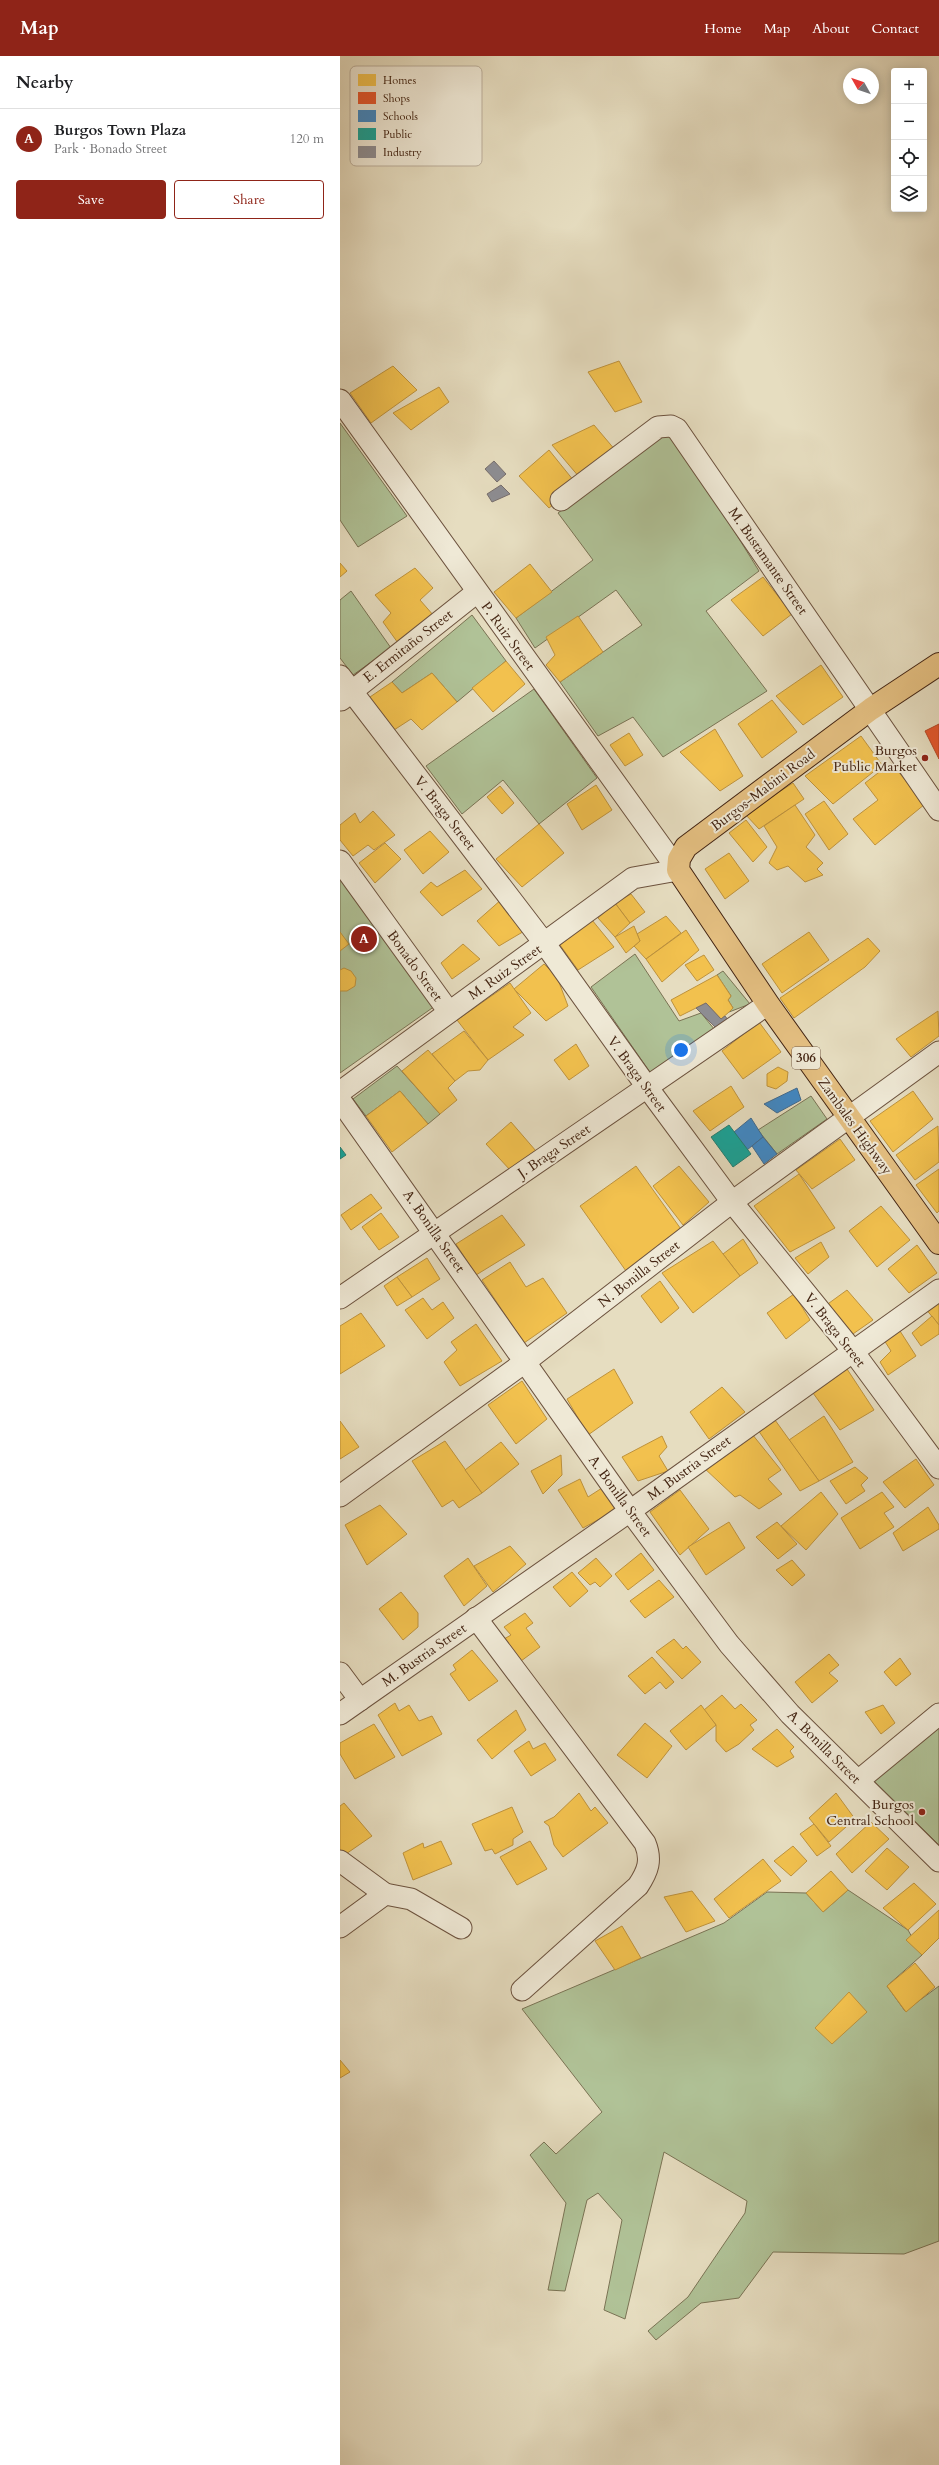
<!DOCTYPE html>
<html lang="en">
<head>
<meta charset="utf-8">
<style>
  :root { --surface:#fff; --page:#f2f2f2; --text:#202124; --muted:#757577; --line:#e0e0e0; --accent:#8f2418 }
  body { margin:0; font-family:Cardo,serif; background:var(--page); color:var(--text) }
  .controls { position:absolute; right:12px; top:12px; display:grid; overflow:hidden; border-radius:4px; box-shadow:0 2px 10px #0003 }
  .controls button { width:36px; height:36px; display:grid; place-items:center; padding:0; border:0; border-bottom:1px solid var(--line); background:var(--surface); color:var(--text); font:20px sans-serif }
  .compass { position:absolute; left:503px; top:12px; width:36px; height:36px; border-radius:50%; background:var(--surface); box-shadow:0 2px 10px #0003; rotate:310deg }
  .you { position:absolute; left:341px; top:994px; width:14px; height:14px; margin:-10px; border:3px solid #fff; border-radius:50%; background:#1a73e8; box-shadow:0 0 0 6px #1a73e833 }
  .badge { display:grid; place-items:center; width:26px; height:26px; border-radius:50%; background:var(--accent); color:#fff; font-size:13px; font-weight:700 }
  .pin { position:absolute; translate:-50% -50%; border:2px solid #fff; box-shadow:0 1px 4px #0006 }
  .list { margin:0; padding:0; list-style:none }
  h2 { display:flex; justify-content:space-between; align-items:center; height:52px; margin:0; padding:0 16px; font-size:17px }
  h2 small { font-size:13px; font-weight:400; color:var(--muted) }
  .list li { display:grid; grid-template-columns:26px 1fr auto; gap:12px; align-items:center; box-sizing:border-box; height:60px; padding:0 16px; border-top:1px solid var(--line) }
  .list b { display:block; font-size:15px; white-space:nowrap }
  .list p { margin:0; font-size:13px; white-space:nowrap; color:var(--muted) }
  .list em { font-size:13px; font-style:normal; color:var(--muted) }
  .actions { display:flex; gap:8px; padding:12px 16px }
  .actions a { flex:1; padding:9px 0; border:1px solid var(--accent); border-radius:4px; text-align:center; font-size:14px; color:var(--accent) }
  .actions .main { background:var(--accent); color:#fff }
  .icon { flex:none; width:22px; height:22px; fill:none; stroke:currentColor; stroke-width:2; stroke-linecap:round; stroke-linejoin:round }
  .map { position:relative; flex:none; width:599px; height:2409px; overflow:hidden }
  header { display:flex; align-items:center; gap:24px; box-sizing:border-box; height:56px; padding:0 20px; background:var(--accent); color:#fff }
  header strong { font-size:19px }
  nav { display:flex; gap:22px; margin-inline-start:auto; font-size:14px }
  main { display:flex }
  aside { flex:1; background:var(--surface) }
  .map>svg:first-child { display:block }
  .green { fill:#b0c297; stroke:#7a7354 }
  .homes { fill:#f2c14e; stroke:#be923c }
  .shops { fill:#e4572e; stroke:#b44826 }
  .schools { fill:#3f88c5; stroke:#406a8f }
  .public { fill:#17a398; stroke:#247d70 }
  .industry { fill:#8d8d92; stroke:#776e6c }
  .lines { fill:none; stroke-linecap:round; stroke-linejoin:round }
  .minor-casing { stroke:#6c523e; stroke-width:23 }
  .primary-casing { stroke:#432412; stroke-width:24 }
  .minor { stroke:#efe9d6; stroke-width:21 }
  .primary { stroke:#e3be80; stroke-width:22 }
  .poi-dot { fill:#8f2418; stroke:#efe9d6; stroke-width:1.5 }
  .labels { text-anchor:middle; dominant-baseline:central; stroke-width:4; stroke-linejoin:round; paint-order:stroke }
  .shield { fill:#efe9d6; stroke:#775f4d; stroke-width:1 }
  .shield-label { font-size:13px; font-weight:bold; fill:#432412 }
  .street-label { font-size:14px; fill:#432412; stroke:#efe9d6 }
  .poi-label { font-size:14px; fill:#432412; stroke:#efe9d6; text-anchor:end }
  .key { fill:#efe9d6; stroke:#bbae9b; stroke-width:1 }
  .key-label { font-size:11px; fill:#432412 }
</style>
</head>
<body>
<header>
<strong>Map</strong>
<nav><a>Home</a><a>Map</a><a>About</a><a>Contact</a></nav>
</header>
<main>
<aside>
<h2>Nearby<small></small></h2>
<ul class="list">
<li><span class="badge">A</span><div><b>Burgos Town Plaza</b><p>Park · Bonado Street</p></div><em>120 m</em></li>
</ul>
<div class="actions"><a class="main">Save</a><a>Share</a></div>
</aside>
<div class="map">
<svg width="599" height="2409" viewBox="0 0 599 2409">
  <rect width="100%" height="100%" fill="#e6ddc0"/>
  <filter id="stains"><feTurbulence type="fractalNoise" baseFrequency=".005" numOctaves="4"/><feColorMatrix values="0 0 0 0 .2 0 0 0 0 .09 0 0 0 0 .02 0 0 0 .5 -.17"/></filter>
  <radialGradient id="worn" r=".72"><stop offset=".6" stop-color="#630" stop-opacity="0"/><stop offset="1" stop-color="#630" stop-opacity=".3"/></radialGradient>
  <!-- green -->
  <g class="green">
    <polygon points="0,367 67,460 18,491 0,464"/>
    <polygon points="331,373 419,515 366,555 427,635 323,701 293,661 258,680 220,626 302,569 276,534 195,592 176,562 253,504 218,457"/>
    <polygon points="11,535 51,592 13,619 0,602 0,544"/>
    <polygon points="132,559 166,605 117,646 92,617 62,637 52,626"/>
    <polygon points="194,633 257,722 199,768 163,724 122,758 86,710"/>
    <polygon points="0,815 95,950 0,1017"/>
    <polygon points="295,898 339,965 361,957 380,980 316,1025 251,931"/>
    <polygon points="383,915 410,948 389,956 393,952 388,944 391,940 377,919"/>
    <polygon points="57,1010 100,1058 88,1068 60,1035 26,1060 13,1043"/>
    <polygon points="471,1040 487,1063 437,1098 418,1074"/>
    <polygon points="599,1667 599,1789 532,1723"/>
    <polygon points="508,1834 568,1874 582,1899 547,1930 565,1955 599,1930 599,2185 564,2198 433,2196 399,2242 361,2247 316,2284 308,2275 348,2241 405,2157 407,2145 324,2096 285,2263 264,2254 282,2164 258,2137 247,2144 225,2235 208,2234 226,2147 190,2099 204,2086 216,2098 262,2056 182,1953 384,1867 427,1836 466,1837 483,1856"/>
  </g>
  <!-- homes -->
  <g class="homes">
    <polygon points="279,305 302,346 275,356 248,316"/>
    <polygon points="53,310 77,334 31,367 10,337"/>
    <polygon points="99,331 109,346 71,374 53,357"/>
    <polygon points="254,369 276,395 240,422 212,389"/>
    <polygon points="209,394 238,430 209,452 179,420"/>
    <polygon points="0,507 7,515 0,521"/>
    <polygon points="190,508 212,536 176,562 154,536"/>
    <polygon points="75,512 93,532 80,544 94,560 58,587 43,566 51,557 35,539"/>
    <polygon points="423,521 452,558 423,580 391,544"/>
    <polygon points="238,560 263,596 220,626 206,609 215,599 206,581"/>
    <polygon points="166,605 185,628 153,656 132,632"/>
    <polygon points="481,609 503,641 463,669 436,640"/>
    <polygon points="92,617 117,646 82,674 71,663 54,674 27,643 52,626 62,637"/>
    <polygon points="432,644 457,676 422,702 398,668"/>
    <polygon points="375,673 403,720 380,735 340,696"/>
    <polygon points="289,677 303,699 285,710 270,689"/>
    <polygon points="521,680 542,709 493,748 465,720"/>
    <polygon points="551,707 585,748 535,789 513,763 538,744 525,727"/>
    <polygon points="453,727 464,743 419,773 405,758"/>
    <polygon points="256,729 272,754 242,774 227,748"/>
    <polygon points="160,730 174,747 162,758 147,741"/>
    <polygon points="484,745 508,778 489,794 465,758"/>
    <polygon points="455,749 475,779 466,791 483,807 477,813 483,819 465,826 448,810 437,814 429,807 437,791 424,770"/>
    <polygon points="33,755 55,779 34,794 28,789 13,800 0,784 0,769 15,757 20,767"/>
    <polygon points="406,764 427,791 413,806 389,777"/>
    <polygon points="199,768 224,797 182,831 156,803"/>
    <polygon points="90,775 109,796 83,818 64,794"/>
    <polygon points="45,787 61,803 35,827 19,807"/>
    <polygon points="389,797 409,825 385,843 365,813"/>
    <polygon points="125,814 142,833 102,860 80,836 91,826 97,831"/>
    <polygon points="291,838 305,856 290,867 275,847"/>
    <polygon points="162,843 186,874 159,890 137,865"/>
    <polygon points="275,847 290,867 275,881 258,862"/>
    <polygon points="326,860 341,877 306,903 294,890 300,885 297,878"/>
    <polygon points="252,864 274,891 238,914 220,889"/>
    <polygon points="294,870 300,885 286,897 275,881"/>
    <polygon points="346,874 359,894 322,926 306,903"/>
    <polygon points="0,876 9,888 0,895"/>
    <polygon points="469,876 489,904 442,937 422,908"/>
    <polygon points="528,882 540,895 525,911 454,962 440,942"/>
    <polygon points="123,888 140,903 112,923 101,907"/>
    <polygon points="364,899 374,914 357,925 345,909"/>
    <polygon points="204,908 217,921 228,950 206,965 174,933"/>
    <polygon points="4,912 11,915 16,922 15,930 7,935 0,935 0,914"/>
    <polygon points="377,919 391,940 388,944 393,952 389,956 381,963 366,947 340,960 331,944"/>
    <polygon points="170,927 191,957 173,971 184,979 148,1004 117,964"/>
    <polygon points="598,955 599,980 571,1001 556,983"/>
    <polygon points="419,966 441,996 403,1023 382,995"/>
    <polygon points="124,975 148,1004 140,1014 128,1015 115,1025 92,998"/>
    <polygon points="236,988 249,1010 229,1024 214,1004"/>
    <polygon points="88,994 115,1025 108,1032 117,1044 100,1058 62,1015"/>
    <polygon points="438,1011 448,1016 447,1025 436,1033 427,1030 427,1018"/>
    <polygon points="391,1030 404,1051 370,1075 353,1055"/>
    <polygon points="60,1035 88,1068 52,1096 26,1060"/>
    <polygon points="573,1035 593,1063 553,1096 530,1065"/>
    <polygon points="171,1066 196,1095 171,1115 146,1088"/>
    <polygon points="598,1070 599,1106 575,1124 556,1099"/>
    <polygon points="500,1083 515,1104 472,1133 456,1114"/>
    <polygon points="296,1110 343,1176 286,1215 240,1150"/>
    <polygon points="339,1110 369,1146 343,1169 313,1130"/>
    <polygon points="599,1113 599,1155 597,1157 576,1129"/>
    <polygon points="459,1118 495,1172 450,1196 414,1150"/>
    <polygon points="31,1138 42,1152 11,1174 1,1159"/>
    <polygon points="541,1150 570,1184 537,1211 509,1175"/>
    <polygon points="41,1157 59,1181 39,1194 22,1171"/>
    <polygon points="162,1159 185,1189 136,1219 116,1188"/>
    <polygon points="403,1183 418,1207 400,1220 383,1198"/>
    <polygon points="373,1185 400,1220 353,1257 322,1217"/>
    <polygon points="481,1186 489,1201 468,1218 455,1202"/>
    <polygon points="577,1189 597,1217 569,1237 548,1213"/>
    <polygon points="87,1202 100,1223 72,1241 57,1221"/>
    <polygon points="170,1206 186,1231 203,1222 227,1257 184,1287 142,1224"/>
    <polygon points="57,1221 72,1241 57,1250 44,1230"/>
    <polygon points="320,1225 339,1252 321,1267 301,1240"/>
    <polygon points="507,1234 533,1264 510,1280 485,1250"/>
    <polygon points="454,1238 470,1264 446,1283 427,1257"/>
    <polygon points="83,1242 92,1254 103,1246 114,1262 87,1283 65,1254"/>
    <polygon points="599,1243 599,1269 585,1252"/>
    <polygon points="21,1257 45,1290 0,1318 0,1270"/>
    <polygon points="592,1260 599,1269 599,1278 581,1290 572,1277"/>
    <polygon points="136,1268 162,1305 120,1330 104,1306 117,1294 111,1286"/>
    <polygon points="560,1275 576,1300 548,1319 540,1306 551,1295 544,1284"/>
    <polygon points="274,1313 293,1347 248,1379 227,1343"/>
    <polygon points="507,1313 534,1354 500,1374 473,1337"/>
    <polygon points="182,1325 207,1363 176,1388 148,1349"/>
    <polygon points="382,1331 405,1356 369,1383 350,1356"/>
    <polygon points="484,1360 513,1406 479,1425 449,1384"/>
    <polygon points="435,1364 479,1425 460,1435 418,1374"/>
    <polygon points="0,1365 19,1391 0,1403"/>
    <polygon points="412,1378 441,1414 428,1423 442,1438 419,1453 400,1439 395,1441 363,1411"/>
    <polygon points="322,1380 327,1391 319,1400 328,1415 298,1425 282,1401"/>
    <polygon points="105,1385 142,1437 119,1452 113,1444 102,1451 72,1405"/>
    <polygon points="161,1386 179,1408 142,1437 125,1414"/>
    <polygon points="221,1399 222,1419 203,1438 191,1415"/>
    <polygon points="576,1403 594,1429 565,1452 543,1426"/>
    <polygon points="515,1411 528,1422 521,1429 525,1435 506,1448 490,1425"/>
    <polygon points="240,1423 248,1441 262,1432 276,1454 243,1472 218,1434"/>
    <polygon points="340,1434 369,1473 340,1499 310,1456"/>
    <polygon points="481,1436 498,1458 466,1494 441,1470"/>
    <polygon points="542,1436 554,1451 544,1457 554,1471 520,1493 501,1462"/>
    <polygon points="40,1449 67,1478 27,1509 5,1469"/>
    <polygon points="588,1451 599,1469 599,1473 563,1495 553,1477"/>
    <polygon points="389,1466 405,1492 366,1519 348,1491"/>
    <polygon points="437,1466 457,1488 438,1503 416,1481"/>
    <polygon points="170,1490 186,1508 153,1536 134,1510"/>
    <polygon points="301,1497 314,1514 288,1534 275,1518"/>
    <polygon points="128,1502 147,1530 124,1550 104,1520"/>
    <polygon points="256,1502 272,1520 260,1531 255,1526 250,1529 238,1517"/>
    <polygon points="452,1504 465,1519 452,1530 436,1514"/>
    <polygon points="232,1516 248,1535 230,1551 213,1531"/>
    <polygon points="319,1524 334,1541 305,1562 290,1545"/>
    <polygon points="61,1536 78,1557 78,1571 63,1584 39,1553"/>
    <polygon points="185,1557 193,1567 186,1572 200,1591 181,1605 164,1583 171,1579 164,1571"/>
    <polygon points="334,1583 343,1593 346,1590 361,1606 342,1623 316,1596"/>
    <polygon points="132,1594 158,1625 129,1645 110,1618 116,1614 113,1609"/>
    <polygon points="489,1598 499,1609 489,1617 498,1625 472,1647 455,1626"/>
    <polygon points="312,1601 334,1626 326,1633 320,1626 305,1638 288,1620"/>
    <polygon points="560,1602 571,1618 556,1630 544,1616"/>
    <polygon points="382,1639 395,1653 401,1648 417,1664 410,1669 414,1674 399,1688 386,1696 376,1685 376,1669 364,1654"/>
    <polygon points="55,1647 59,1655 69,1649 79,1665 92,1660 102,1678 62,1700 38,1659"/>
    <polygon points="361,1649 376,1669 346,1694 330,1675"/>
    <polygon points="543,1649 555,1667 541,1678 525,1656"/>
    <polygon points="176,1654 186,1674 152,1703 137,1684"/>
    <polygon points="305,1667 332,1690 307,1722 277,1699"/>
    <polygon points="34,1668 55,1701 15,1723 0,1698 0,1687"/>
    <polygon points="437,1673 454,1691 450,1695 454,1701 437,1711 412,1693"/>
    <polygon points="189,1685 193,1693 205,1687 216,1704 191,1720 174,1695"/>
    <polygon points="239,1737 251,1755 255,1751 268,1767 223,1801 214,1789 209,1770 204,1766 214,1761"/>
    <polygon points="496,1737 515,1763 489,1786 469,1762"/>
    <polygon points="4,1747 32,1780 3,1800 0,1795 0,1750"/>
    <polygon points="172,1751 183,1776 173,1783 173,1789 155,1798 152,1793 145,1795 132,1768"/>
    <polygon points="531,1766 549,1783 512,1817 496,1798"/>
    <polygon points="474,1768 491,1790 477,1800 460,1778"/>
    <polygon points="101,1785 112,1808 73,1824 63,1797 83,1787 84,1792"/>
    <polygon points="190,1785 207,1813 177,1829 160,1801"/>
    <polygon points="453,1790 467,1805 451,1820 434,1805"/>
    <polygon points="547,1792 569,1811 547,1834 525,1815"/>
    <polygon points="423,1803 441,1825 389,1862 374,1843"/>
    <polygon points="491,1815 508,1834 483,1856 466,1837"/>
    <polygon points="574,1827 596,1848 568,1874 543,1852"/>
    <polygon points="352,1835 375,1865 346,1876 324,1841"/>
    <polygon points="599,1854 599,1882 582,1899 566,1884"/>
    <polygon points="282,1870 301,1902 275,1914 255,1885"/>
    <polygon points="575,1907 595,1931 566,1956 547,1930"/>
    <polygon points="509,1936 527,1956 492,1988 475,1972"/>
    <polygon points="0,2004 10,2016 0,2022"/>
  </g>
  <!-- shops -->
  <polygon class="shops" points="599,668 599,703 585,675"/>
  <!-- schools -->
  <g class="schools">
    <polygon points="457,1032 461,1044 437,1057 424,1048"/>
    <polygon points="411,1062 423,1081 407,1094 394,1076"/>
    <polygon points="423,1081 437,1098 424,1108 412,1090"/>
  </g>
  <!-- public -->
  <g class="public">
    <polygon points="389,1069 411,1098 393,1111 371,1081"/>
    <polygon points="0,1091 6,1099 0,1103"/>
  </g>
  <!-- industry -->
  <g class="industry">
    <polygon points="154,405 166,418 157,426 145,413"/>
    <polygon points="161,429 170,438 152,446 147,438"/>
    <polygon points="366,947 381,963 385,960 392,969 381,977 356,952"/>
  </g>
  <g class="lines">
    <!-- minor casing -->
    <g class="minor-casing">
      <g id="minor">
        <polyline points="0,344 338,814 293,822 0,1036"/>
        <polyline points="221,444 318,371 331,370 337,373 599,754"/>
        <polyline points="0,620 205,888 307,1031 392,1146 512,1294 599,1412"/>
        <polyline points="1,644 137,536"/>
        <polyline points="0,805 109,956"/>
        <polyline points="0,1044 290,1455 389,1588 450,1658 599,1805"/>
        <polyline points="0,1242 428,948"/>
        <polyline points="0,1440 185,1306 392,1146 599,996"/>
        <path d="M136,1562L305,1787C312,1804 308,1815 298,1830L182,1934"/>
        <polyline points="0,1617 20,1644"/>
        <polyline points="0,1658 290,1455 599,1234"/>
        <polyline points="518,1725 599,1658"/>
        <polyline points="0,1805 45,1838 71,1843 121,1872"/>
        <polyline points="0,1871 45,1838"/>
      </g>
    </g>
    <!-- primary casing -->
    <g class="primary-casing">
      <polyline id="primary" points="599,608 531,653 346,791 339,803 338,814 428,948 599,1187"/>
    </g>
    <!-- minor -->
    <use href="#minor" class="minor"/>
    <!-- primary -->
    <use href="#primary" class="primary"/>
  </g>
  <!-- markers -->
  <g class="poi-dot">
    <circle cx="585" cy="702" r="4"/>
    <circle cx="582" cy="1756" r="4"/>
  </g>
  <g class="labels">
    <!-- shield labels -->
    <rect class="shield" x="452" y="991" width="28" height="22" rx="3"/>
    <g class="shield-label">
      <text x="466" y="1002">306</text>
    </g>
    <!-- street labels -->
    <g class="street-label">
      <text transform="translate(428 505) rotate(55)">M. Bustamante Street</text>
      <text transform="translate(168 580) rotate(54)">P. Ruiz Street</text>
      <text transform="translate(68 590) rotate(-38)">E. Ermitaño Street</text>
      <text transform="translate(423 734) rotate(-37)">Burgos-Mabini Road</text>
      <text transform="translate(105 757) rotate(52)">V. Braga Street</text>
      <text transform="translate(75 910) rotate(54)">Bonado Street</text>
      <text transform="translate(165 916) rotate(-35)">M. Ruiz Street</text>
      <text transform="translate(297 1018) rotate(54)">V. Braga Street</text>
      <text transform="translate(515 1070) rotate(54)">Zambales Highway</text>
      <text transform="translate(214 1095) rotate(-34)">J. Braga Street</text>
      <text transform="translate(94 1175) rotate(55)">A. Bonilla Street</text>
      <text transform="translate(299 1218) rotate(-38)">N. Bonilla Street</text>
      <text transform="translate(495 1274) rotate(52)">V. Braga Street</text>
      <text transform="translate(349 1412) rotate(-36)">M. Bustria Street</text>
      <text transform="translate(280 1440) rotate(54)">A. Bonilla Street</text>
      <text transform="translate(84 1599) rotate(-35)">M. Bustria Street</text>
      <text transform="translate(484 1691) rotate(45)">A. Bonilla Street</text>
    </g>
    <!-- poi labels -->
    <g class="poi-label">
      <text x="577" y="694">Burgos<tspan x="577" dy="16">Public Market</tspan></text>
      <text x="574" y="1748">Burgos<tspan x="574" dy="16">Central School</tspan></text>
    </g>
  </g>
  <!-- legend -->
  <rect x="10" y="10" width="132" height="100" rx="6" class="key"/>
  <rect x="18" y="18" width="18" height="12" fill="#f2c14e"/>
  <rect x="18" y="36" width="18" height="12" fill="#e4572e"/>
  <rect x="18" y="54" width="18" height="12" fill="#3f88c5"/>
  <rect x="18" y="72" width="18" height="12" fill="#17a398"/>
  <rect x="18" y="90" width="18" height="12" fill="#8d8d92"/>
  <g class="key-label">
    <text x="43" y="28">Homes</text>
    <text x="43" y="46">Shops</text>
    <text x="43" y="64">Schools</text>
    <text x="43" y="82">Public</text>
    <text x="43" y="100">Industry</text>
  </g>
  <rect width="100%" height="100%" filter="url(#stains)"/>
  <rect width="100%" height="100%" fill="url(#worn)"/>
</svg>
<div class="controls">
<button>+</button>
<button>−</button>
<button><svg class="icon" aria-label="locate" viewBox="0 0 24 24"><circle cx="12" cy="12" r="6"/><path d="M12 2v4M12 18v4M2 12h4M18 12h4"/></svg></button>
<button><svg class="icon" aria-label="layers" viewBox="0 0 24 24"><path d="M12 4l9 5-9 5-9-5zM3 14l9 5 9-5"/></svg></button>
</div>
<svg class="compass" viewBox="-18 -18 36 36"><path d="M0-13l5 13h-10z" fill="#e53935"/><path d="M0 13l5-13h-10z" fill="#757577"/></svg>
<div class="you"></div>
<div class="pin badge" style="left:24px;top:883px">A</div>
</div>
</main>
</body>
</html>
